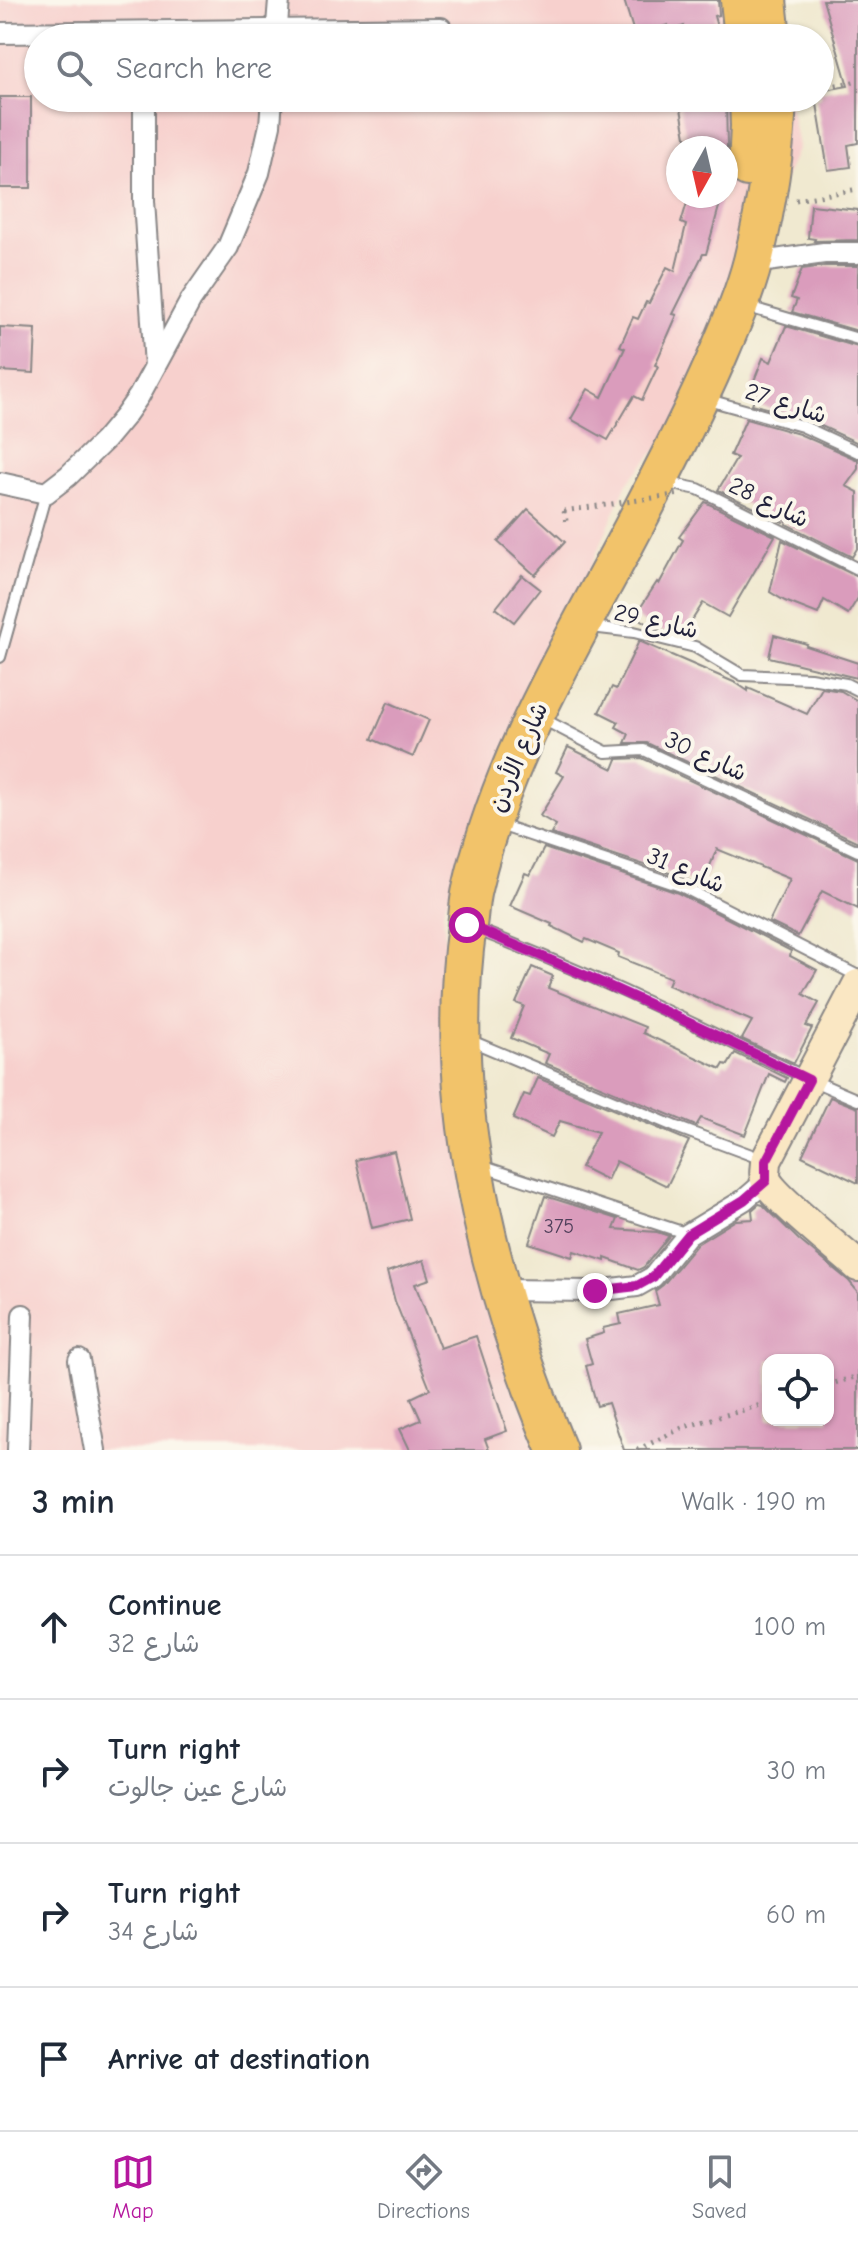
<!DOCTYPE html>
<html lang="en">
<head>
<meta charset="utf-8">
<style>
  :root { --surface:#fff; --page:#f6f6f7; --text:#1f2937; --muted:#747a83; --line:#e0e1e3; --accent:#b5179e }
  body { margin:0; font-family:"Comic Neue","Playpen Sans Arabic",sans-serif; background:var(--page); color:var(--text) }
  .controls { position:absolute; right:24px; bottom:24px; display:grid; overflow:hidden; border-radius:16px; box-shadow:0 2px 6px #0004 }
  .controls button { width:72px; height:72px; display:grid; place-items:center; padding:0; border:0; border-bottom:2px solid var(--line); background:var(--surface); color:var(--text); font:40px sans-serif }
  .compass { position:absolute; left:666px; top:136px; width:72px; height:72px; border-radius:50%; background:var(--surface); box-shadow:0 2px 6px #0004; rotate:188deg }
  .stop { position:absolute; width:24px; height:24px; margin:-18px; border:6px solid #b5179e; border-radius:50%; background:#fff }
  .stop.end { background:#b5179e; border-color:#fff; box-shadow:0 2px 8px #0008 }
  .list { margin:0; padding:0; list-style:none }
  h2 { display:flex; justify-content:space-between; align-items:center; height:104px; margin:0; padding:0 32px; font-size:34px }
  h2 small { font-size:26px; font-weight:400; color:var(--muted) }
  .list li { display:grid; grid-template-columns:52px 1fr auto; gap:24px; align-items:center; box-sizing:border-box; height:144px; padding:0 32px; border-top:2px solid var(--line) }
  .list b { display:block; font-size:30px; white-space:nowrap }
  .list p { margin:0; font-size:26px; white-space:nowrap; color:var(--muted) }
  .list em { font-size:26px; font-style:normal; color:var(--muted) }
  .icon { flex:none; width:44px; height:44px; fill:none; stroke:currentColor; stroke-width:2; stroke-linecap:round; stroke-linejoin:round }
  .map { position:relative; flex:none; width:858px; height:1450px; overflow:hidden }
  .search { position:absolute; background:var(--surface); box-shadow:0 2px 6px #0004; left:24px; right:24px; top:24px; height:88px; display:flex; align-items:center; gap:20px; box-sizing:border-box; padding:0 28px; border-radius:44px; color:var(--muted); font-size:30px }
  .sheet { height:680px; background:var(--surface) }
  nav { display:flex; justify-content:space-around; align-items:center; box-sizing:border-box; height:112px; border-top:2px solid var(--line); background:var(--surface); font-size:22px; color:var(--muted) }
  nav a { display:grid; justify-items:center; gap:4px }
  nav .on { color:var(--accent) }
  .map>svg:first-child { display:block }
  .built { fill:#f7d0cd; fill-rule:evenodd }
  .building { fill:#da9cbc; fill-rule:evenodd }
  .lines { fill:none; stroke-linecap:round; stroke-linejoin:round }
  .lane-casing { stroke:#898686; stroke-width:14 }
  .street-casing { stroke:#898686; stroke-width:24 }
  .secondary-casing { stroke:#898686; stroke-width:34 }
  .highway-casing { stroke:#898686; stroke-width:42 }
  .path { stroke:#898686; stroke-width:5; stroke-dasharray:2 6; stroke-linecap:butt }
  .lane { stroke:#fff; stroke-width:10 }
  .street { stroke:#fff; stroke-width:20 }
  .secondary { stroke:#fae7c3; stroke-width:30 }
  .highway { stroke:#f2c36a; stroke-width:38 }
  .path-bridge { stroke:#898686; stroke-width:5; stroke-dasharray:2 6; stroke-linecap:butt }
  .route { stroke:#b5179e; stroke-width:10 }
  .labels { text-anchor:middle; dominant-baseline:central; stroke-width:8; stroke-linejoin:round; paint-order:stroke }
  .number-label { font-size:20px; fill:#50405b }
  .street-label { font-size:24px; fill:#22223b; stroke:#fbf7ec }
</style>
</head>
<body>
<div class="map">
<svg width="858" height="1450" viewBox="0 0 858 1450">
  <rect width="100%" height="100%" fill="#fbf7ec"/>
  <filter id="ink" filterUnits="userSpaceOnUse"><feTurbulence type="fractalNoise" baseFrequency=".0125" numOctaves="2"/><feDisplacementMap in="SourceGraphic" scale="16" xChannelSelector="R" yChannelSelector="G"/><feConvolveMatrix kernelMatrix="1 2 1 2 8 2 1 2 1" color-interpolation-filters="sRGB"/></filter>
  <filter id="wash" filterUnits="userSpaceOnUse"><feTurbulence type="fractalNoise" baseFrequency=".006" numOctaves="4" result="noise"/><feDisplacementMap in="SourceGraphic" scale="32" xChannelSelector="R" yChannelSelector="G"/><feGaussianBlur stdDeviation="1.8" result="paint"/><feColorMatrix in="noise" values="0 0 0 0 0 0 0 0 0 0 0 0 0 0 0 0 0 1.4 0 .05"/><feComposite in="paint" operator="in"/></filter>
  <g filter="url(#wash)">
    <rect width="100%" height="100%" fill="#f0e9d0"/>
    <!-- built -->
    <path class="built" d="M0,0H771L778,38H38V98H789L798,147L726,320L695,406L627,483L443,910L466,1245L548,1450H0ZM678,148H726V196H678Z"/>
    <g id="blocks">
      <!-- building -->
      <g class="building">
        <polygon points="624,0 718,0 719,15 714,16 720,38 687,38 684,26 670,31 668,25 635,36"/>
        <polygon points="823,0 858,0 858,143 848,145 851,167 828,170 816,98 820,98 820,91 848,86"/>
        <rect x="0" y="97" width="31" height="91"/>
        <polygon points="710,98 726,98 727,148 688,148 680,103"/>
        <polygon points="689,196 722,196 706,254 703,254 673,314 677,315 655,365 658,366 642,400 634,396 608,440 571,419 588,389 602,397 625,348 620,346 633,317 638,319 646,302 649,303 667,267 675,271 686,225 681,223"/>
        <polygon points="811,205 858,210 858,240 814,241 815,239 808,238"/>
        <polygon points="825,266 858,266 858,331 792,312 797,300 791,298 802,269"/>
        <polygon points="786,326 858,347 858,443 804,418 752,404 756,394 750,391 763,358 771,362"/>
        <polygon points="0,327 36,329 34,373 0,371"/>
        <polygon points="746,419 799,434 858,460 858,469 846,486 858,492 858,547 852,557 786,524 788,514 783,522 718,490 737,458 730,455"/>
        <polygon points="705,502 775,536 728,617 703,603 682,636 646,627 647,624 635,616 657,582 659,584 683,540 679,537"/>
        <polygon points="528,509 565,542 535,575 498,542"/>
        <polygon points="782,540 858,577 858,598 848,614 824,600 818,614 785,601 770,592"/>
        <polygon points="522,575 540,589 514,622 496,608"/>
        <polygon points="774,635 807,644 806,646 858,663 857,678 769,657"/>
        <polygon points="639,641 736,683 748,691 748,688 807,714 822,688 841,691 858,701 858,842 647,743 625,743 629,734 616,727 619,722 599,712 612,687 616,689"/>
        <polygon points="388,702 429,720 413,757 372,739"/>
        <polygon points="568,747 613,769 617,759 642,758 858,859 858,909 822,891 798,936 769,922 790,879 717,849 701,887 684,878 551,834 556,825 540,816 564,776 556,772"/>
        <polygon points="544,848 678,893 791,951 790,956 817,970 803,994 819,1003 806,1026 812,1028 794,1063 742,1039 752,1021 668,985 671,978 618,957 619,953 586,939 584,942 551,926 552,924 510,906 525,873 530,875"/>
        <polygon points="532,967 553,976 548,988 645,1027 643,1033 721,1069 724,1064 728,1065 735,1053 787,1078 785,1082 769,1074 745,1135 701,1118 696,1126 545,1063 549,1054 511,1038 524,1006 516,1003"/>
        <polygon points="538,1078 689,1141 667,1186 616,1161 607,1180 581,1167 598,1132 560,1121 552,1137 513,1119 524,1094 530,1096"/>
        <polygon points="830,1097 858,1108 858,1183 802,1156"/>
        <polygon points="394,1151 410,1219 372,1228 356,1160"/>
        <polygon points="545,1196 618,1219 614,1229 657,1232 669,1236 644,1267 638,1270 605,1258 605,1261 574,1251 572,1257 529,1243"/>
        <path d="M759,1204L763,1205L799,1240L849,1281L858,1292V1450H624L608,1403L597,1406L586,1366L592,1364L585,1339L604,1333L603,1328L621,1324L619,1314L659,1305L655,1291L663,1285L697,1244L736,1220L753,1219L752,1210ZM768,1360H828V1420H768Z"/>
        <polygon points="424,1260 430,1279 415,1284 440,1348 476,1336 507,1431 485,1439 489,1450 410,1450 400,1429 421,1420 411,1398 430,1389 395,1301 387,1272"/>
      </g>
    </g>
  </g>
  <g filter="url(#ink)">
    <use href="#blocks" fill-opacity="0" stroke="#898686" stroke-width="2"/>
    <g class="lines">
      <!-- lane casing -->
      <g class="lane-casing">
        <g id="lane">
          <polyline points="745,306 858,339"/>
          <polyline points="705,399 802,426 858,452"/>
          <polyline points="663,482 698,489 858,569"/>
          <polyline points="591,627 634,632 695,647 742,675 810,678 846,684 858,690"/>
          <polyline points="0,657 46,493"/>
          <polyline points="539,717 606,752 644,750 858,851"/>
          <polyline points="497,824 681,886 858,976"/>
          <path d="M473,928C537,953 601,980 664,1010C728,1040 792,1073 858,1100"/>
          <polyline points="469,1040 676,1127 762,1159"/>
          <polyline points="481,1166 688,1234"/>
        </g>
      </g>
      <!-- street casing -->
      <g class="street-casing">
        <g id="street">
          <polyline points="0,33 441,28"/>
          <polyline points="276,38 279,0"/>
          <polyline points="144,98 144,201 155,366"/>
          <polyline points="753,263 824,253 858,253"/>
          <polyline points="0,483 46,493 68,476 105,440 125,416 139,396 191,300 228,247 259,173 270,125 272,98"/>
          <polyline points="499,1290 595,1291 637,1286 653,1277 688,1234 744,1200 766,1181"/>
          <polyline points="79,1360 95,1450"/>
          <polyline points="18,1450 23,1315"/>
        </g>
      </g>
      <!-- secondary casing -->
      <g class="secondary-casing">
        <path id="secondary" d="M858,985L766,1161C766,1167 764,1174 766,1180C773,1196 841,1251 858,1266"/>
      </g>
      <!-- highway casing -->
      <g class="highway-casing">
        <g id="highway">
          <polyline points="740,0 744,38"/>
          <polyline points="767,0 771,38"/>
          <polyline points="748,167 750,126 749,98"/>
          <path d="M557,1450C490,1290 442,1099 467,925C469,913 469,901 472,889C499,768 564,657 622,549C655,487 687,426 715,362C729,329 744,296 753,261C766,208 775,153 777,98"/>
        </g>
      </g>
      <!-- path -->
      <g class="path">
        <polyline points="820,88 858,81"/>
        <polyline points="796,200 858,189"/>
        <polyline points="564,511 567,525"/>
        <polyline points="828,1385 858,1376"/>
        <polyline points="637,1450 684,1427 768,1403"/>
      </g>
      <!-- lane -->
      <use href="#lane" class="lane"/>
      <!-- street -->
      <use href="#street" class="street"/>
      <!-- secondary -->
      <use href="#secondary" class="secondary"/>
      <!-- highway -->
      <use href="#highway" class="highway"/>
      <!-- path-bridge -->
      <polyline class="path-bridge" points="564,511 680,494"/>
    </g>
  </g>
  <g class="lines" filter="url(#ink)">
    <!-- route -->
    <path class="route" d="M467,925C583,972 696,1025 809,1080L766,1161V1181L744,1200L688,1234L653,1277L637,1286L595,1291"/>
  </g>
  <g class="labels">
    <!-- number labels -->
    <g class="number-label">
      <text x="559" y="1226">375</text>
    </g>
    <!-- street labels -->
    <g class="street-label">
      <text transform="translate(786 403) rotate(18)">شارع 27</text>
      <text transform="translate(769 502) rotate(26)">شارع 28</text>
      <text transform="translate(656 621) rotate(13)">شارع 29</text>
      <text transform="translate(706 756) rotate(25)">شارع 30</text>
      <text transform="translate(518 757) rotate(-67)">شارع الأردن</text>
      <text transform="translate(686 870) rotate(23)">شارع 31</text>
    </g>
  </g>
</svg>
<div class="controls">
<button><svg class="icon" aria-label="locate" viewBox="0 0 24 24"><circle cx="12" cy="12" r="6"/><path d="M12 2v4M12 18v4M2 12h4M18 12h4"/></svg></button>
</div>
<svg class="compass" viewBox="-18 -18 36 36"><path d="M0-13l5 13h-10z" fill="#e53935"/><path d="M0 13l5-13h-10z" fill="#747a83"/></svg>
<div class="stop" style="left:467px;top:925px"></div>
<div class="stop end" style="left:595px;top:1291px"></div>
<div class="search"><svg class="icon" aria-label="search" viewBox="0 0 24 24"><circle cx="10" cy="10" r="6"/><path d="M15 15l6 6"/></svg>Search here</div>
</div>
<section class="sheet">
<h2>3 min<small>Walk · 190 m</small></h2>
<ul class="list">
<li><svg class="icon" aria-label="ahead" viewBox="0 0 24 24"><path d="M12 20V5M6 11l6-6 6 6"/></svg><div><b>Continue</b><p>شارع 32</p></div><em>100 m</em></li>
<li><svg class="icon" aria-label="right" viewBox="0 0 24 24"><path d="M7 20v-9h11M14 6l5 5-5 5"/></svg><div><b>Turn right</b><p>شارع عين جالوت</p></div><em>30 m</em></li>
<li><svg class="icon" aria-label="right" viewBox="0 0 24 24"><path d="M7 20v-9h11M14 6l5 5-5 5"/></svg><div><b>Turn right</b><p>شارع 34</p></div><em>60 m</em></li>
<li><svg class="icon" aria-label="arrive" viewBox="0 0 24 24"><path d="M6 21V4h12l-3 4 3 4H6"/></svg><div><b>Arrive at destination</b></div></li>
</ul>
</section>
<nav>
<a class="on"><svg class="icon" aria-label="map" viewBox="0 0 24 24"><path d="M3 6l6-2 6 2 6-2v14l-6 2-6-2-6 2zM9 4v14M15 6v14"/></svg>Map</a>
<a><svg class="icon" aria-label="directions" viewBox="0 0 24 24"><path d="M12 3l9 9-9 9-9-9zM9 14v-3h6M13 9l2 2-2 2"/></svg>Directions</a>
<a><svg class="icon" aria-label="saved" viewBox="0 0 24 24"><path d="M7 4h10v16l-5-4-5 4z"/></svg>Saved</a>
</nav>
</body>
</html>
